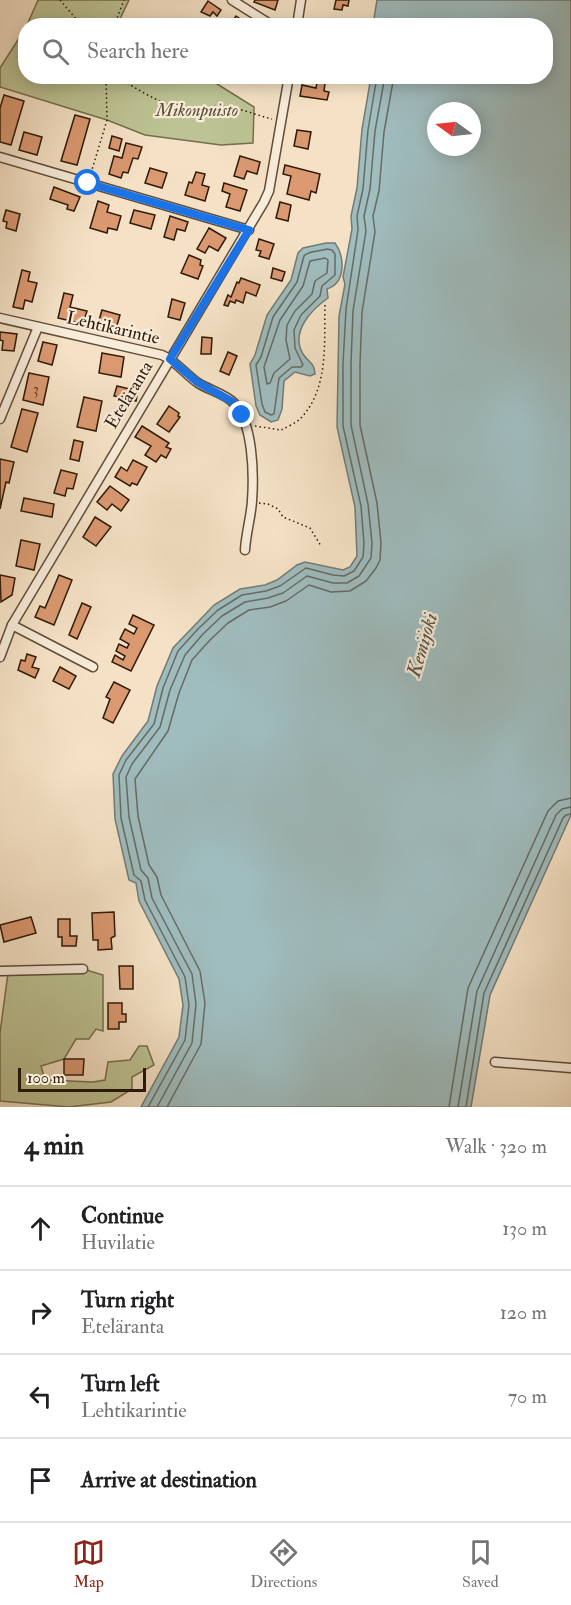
<!DOCTYPE html>
<html lang="en">
<head>
<meta charset="utf-8">
<style>
  :root { --surface:#fff; --page:#f6f6f6; --text:#202124; --muted:#757577; --line:#e0e0e0; --accent:#8f2418 }
  body { margin:0; font-family:"IM FELL Double Pica",serif; background:var(--page); color:var(--text) }
  .compass { position:absolute; left:427px; top:102px; width:54px; height:54px; border-radius:50%; background:var(--surface); box-shadow:0 3px 15px #0003; rotate:285deg }
  .scale { position:absolute; left:18px; bottom:15px; width:128px; box-sizing:border-box; padding-left:6px; border:3px solid #2e1a08; border-top:0; font-size:16px; line-height:21px; white-space:nowrap; color:#2e1a08; -webkit-text-stroke:4px #f8ecda; paint-order:stroke }
  .stop { position:absolute; width:18px; height:18px; margin:-14px; border:4px solid #1a73e8; border-radius:50%; background:#fff }
  .stop.end { background:#1a73e8; border-color:#fff; box-shadow:0 2px 6px #0008 }
  .list { margin:0; padding:0; list-style:none }
  h2 { display:flex; justify-content:space-between; align-items:center; height:78px; margin:0; padding:0 24px; font-size:26px }
  h2 small { font-size:20px; font-weight:400; color:var(--muted) }
  .list li { display:grid; grid-template-columns:39px 1fr auto; gap:18px; align-items:center; box-sizing:border-box; height:84px; padding:0 24px; border-top:2px solid var(--line) }
  .list b { display:block; font-size:22px; white-space:nowrap }
  .list p { margin:0; font-size:20px; white-space:nowrap; color:var(--muted) }
  .list em { font-size:20px; font-style:normal; color:var(--muted) }
  .icon { flex:none; width:33px; height:33px; fill:none; stroke:currentColor; stroke-width:2; stroke-linecap:round; stroke-linejoin:round }
  .map { position:relative; flex:none; width:571px; height:1107px; overflow:hidden }
  .search { position:absolute; background:var(--surface); box-shadow:0 3px 15px #0003; left:18px; right:18px; top:18px; height:66px; display:flex; align-items:center; gap:15px; box-sizing:border-box; padding:0 21px; border-radius:24px; color:var(--muted); font-size:22px }
  .sheet { height:414px; background:var(--surface) }
  nav { display:flex; justify-content:space-around; align-items:center; box-sizing:border-box; height:84px; border-top:2px solid var(--line); background:var(--surface); font-size:16px; color:var(--muted) }
  nav a { display:grid; justify-items:center; gap:3px }
  nav .on { color:var(--accent) }
  .map>svg:first-child { display:block }
  .green { fill:#bdc394; stroke:#766e4e; stroke-width:1.5 }
  .water { fill:#9fbcbe; stroke:#727b75; stroke-width:1.5; fill-rule:evenodd }
  .lines { fill:none; stroke-linecap:round; stroke-linejoin:round }
  .shore { stroke:#666b63; stroke-width:1.5 }
  .building { fill:#db9971; stroke:#2e1a08; stroke-width:1.5 }
  .minor-casing { stroke:#604c38; stroke-width:11 }
  .path { stroke:#2e1a08; stroke-width:1.5; stroke-dasharray:1.5 3; stroke-linecap:butt }
  .minor { stroke:#f8ecda; stroke-width:8 }
  .route { stroke:#1a73e8; stroke-width:8 }
  .labels { text-anchor:middle; dominant-baseline:central; stroke-width:4.5; stroke-linejoin:round; paint-order:stroke }
  .number-label { font-size:15px; fill:#593a22 }
  .park-label { font-size:18px; font-style:italic; fill:#594d32; stroke:#f8ecda }
  .street-label { font-size:18px; fill:#2e1a08; stroke:#f8ecda }
  .water-label { font-size:20px; font-style:italic; fill:#565348; stroke:#f8ecda }
</style>
</head>
<body>
<div class="map">
<svg width="571" height="1107" viewBox="0 0 571 1107">
  <rect width="100%" height="100%" fill="#f5e2c6"/>
  <filter id="stains"><feTurbulence type="fractalNoise" baseFrequency=".00333" numOctaves="4"/><feColorMatrix values="0 0 0 0 .2 0 0 0 0 .09 0 0 0 0 .02 0 0 0 .5 -.17"/></filter>
  <radialGradient id="worn" r=".72"><stop offset=".6" stop-color="#630" stop-opacity="0"/><stop offset="1" stop-color="#630" stop-opacity=".3"/></radialGradient>
  <!-- green -->
  <g class="green">
    <polygon points="38,0 129,0 119,21 128,25 27,25"/>
    <polygon points="25,29 26,76 206,77 254,107 253,143 221,145 145,135 107,120 0,87 0,68"/>
    <polygon points="83,969 103,975 103,1031 96,1029 89,1039 76,1039 64,1059 41,1066 45,1080 93,1082 105,1080 108,1062 130,1060 139,1046 147,1046 154,1065 132,1077 132,1089 111,1102 69,1107 0,1101 0,1033 8,973"/>
  </g>
  <!-- water -->
  <g class="water">
    <path d="M377,0H571V815L490,995L471,1107H141L179,1037L183,1005L179,979L139,901L136,883L129,880L115,819L113,774L122,756L148,721L157,686L173,648L214,605L240,589L265,585L277,580L297,565L305,562L343,570L350,567L357,556L355,507L337,427L339,316L345,284L343,277L352,229L351,216L357,188L362,129L371,77L546,76V26L373,25ZM436,111H472V147H436Z"/>
    <path d="M326,243H335C345,257 346,283 327,289L328,298C311,310 290,332 303,354C308,362 315,363 315,374L310,376L295,372L284,381L282,409L278,420L271,422L260,415L256,406L250,364L255,355L267,315L291,280L298,253L303,248Z"/>
  </g>
  <g class="lines">
    <!-- shore -->
    <g class="shore">
      <path d="M327,249L332,250L335,254V275L322,286L320,296L301,315L294,330L295,348L303,365L301,367H292L279,378L274,414L271,415L265,412L262,404L256,365L261,357L273,317L297,282L304,256C309,250 319,252 327,249Z"/>
      <polygon points="325,258 328,260 327,273 315,281 312,294 295,311 287,325 286,340 290,359 274,373 270,383 267,384 264,367 280,320 303,286 310,261"/>
      <polyline points="148,1107 185,1040 189,1005 185,977 145,900 141,881 134,875 121,818 119,775 126,760 154,724 163,688 178,651 198,629 218,610 242,595 266,591 280,586 306,568 333,575 344,576 354,571 363,557 364,543 361,506 343,426 343,364 346,309 358,230 357,216 363,189 368,130 377,76"/>
      <polyline points="157,1107 192,1043 196,1004 192,974 152,898 148,878 141,870 129,817 126,777 132,764 160,727 170,690 185,655 203,634 222,616 245,602 268,598 283,593 307,576 333,583 347,583 359,576 371,558 372,543 368,504 351,425 351,364 353,311 366,231 364,216 370,189 375,131 385,76"/>
      <polyline points="167,1107 201,1044 205,1003 200,971 161,895 157,877 149,865 138,816 135,779 168,731 179,693 192,660 210,640 228,623 249,610 270,607 286,601 309,585 331,592 350,591 366,581 376,568 380,560 381,543 377,503 360,425 360,364 362,312 375,232 373,216 379,191 384,132 394,76"/>
      <polyline points="449,1107 468,988 548,811 558,801 571,798"/>
      <polyline points="458,1107 477,991 556,815 562,809 571,807"/>
      <polyline points="466,1107 484,993 563,818 566,815 571,814"/>
    </g>
  </g>
  <!-- building -->
  <g class="building">
    <polygon points="255,0 278,0 275,10 254,2"/>
    <polygon points="336,0 349,0 348,6 343,5 342,10 334,9"/>
    <polygon points="208,1 221,10 217,16 213,12 210,16 201,12"/>
    <polygon points="236,16 249,25 249,26 229,26"/>
    <polygon points="318,76 326,76 324,91 329,92 327,100 300,96 302,85 316,88"/>
    <polygon points="4,95 24,101 11,145 0,142 0,108"/>
    <polygon points="75,115 90,119 77,165 61,161"/>
    <polygon points="297,130 311,132 308,149 294,146"/>
    <polygon points="24,132 42,137 37,155 19,150"/>
    <polygon points="112,136 122,139 119,151 109,148"/>
    <polygon points="126,143 142,147 138,159 133,158 128,173 123,172 121,178 109,174 114,156 122,158"/>
    <polygon points="240,156 260,162 257,174 247,171 244,179 234,176"/>
    <polygon points="285,165 320,174 316,193 311,191 309,200 287,194 291,176 283,174"/>
    <polygon points="150,168 167,173 162,188 145,183"/>
    <polygon points="196,172 205,174 202,185 209,187 205,201 185,195 189,182 192,183"/>
    <polygon points="224,183 247,190 240,211 226,207 230,194 222,191"/>
    <polygon points="54,187 80,197 74,211 67,209 68,205 50,199"/>
    <polygon points="98,201 109,205 107,212 121,216 117,230 108,228 107,233 90,228"/>
    <polygon points="280,202 291,205 288,221 276,218"/>
    <polygon points="6,210 20,214 16,231 6,228 7,222 3,221"/>
    <polygon points="134,210 155,215 151,229 130,223"/>
    <polygon points="170,216 188,222 185,231 177,229 174,240 164,237"/>
    <polygon points="209,228 226,238 218,251 209,246 205,253 197,249"/>
    <polygon points="259,239 274,244 269,259 259,256 261,251 256,250"/>
    <polygon points="189,255 201,260 200,265 203,266 198,279 181,273"/>
    <polygon points="273,268 285,272 282,281 271,278"/>
    <polygon points="22,270 30,272 28,281 37,283 32,302 25,300 23,309 13,307"/>
    <polygon points="241,278 260,285 256,296 246,292 243,303 236,300 235,303 230,301 228,306 224,305 228,295 231,297 237,282 239,283"/>
    <polygon points="64,293 73,295 70,307 87,311 83,324 58,318"/>
    <polygon points="172,299 185,303 180,320 168,317"/>
    <polygon points="102,310 120,315 115,332 97,327"/>
    <polygon points="0,332 17,334 14,351 2,350 3,341 0,340"/>
    <polygon points="202,337 212,338 211,354 201,354"/>
    <polygon points="43,342 57,345 52,365 38,361"/>
    <polygon points="228,352 237,356 229,375 220,371"/>
    <polygon points="102,353 124,357 121,377 99,373"/>
    <polygon points="29,373 49,377 43,405 23,400"/>
    <polygon points="117,386 138,391 136,401 114,396"/>
    <polygon points="84,397 102,401 96,431 77,427"/>
    <polygon points="169,406 179,413 178,416 180,417 169,432 157,424"/>
    <polygon points="22,409 38,413 27,452 11,447"/>
    <polygon points="142,426 169,443 166,447 171,449 166,458 161,455 156,462 145,455 151,446 135,437"/>
    <polygon points="74,440 83,442 79,461 70,459"/>
    <polygon points="0,459 14,462 9,483 6,482 0,509"/>
    <polygon points="133,460 147,467 137,485 132,483 130,486 115,477 121,467 127,471"/>
    <polygon points="61,470 77,474 73,489 67,488 65,496 54,493"/>
    <polygon points="110,486 129,500 121,511 112,504 107,510 97,502"/>
    <polygon points="24,498 54,504 52,517 21,511"/>
    <polygon points="95,517 111,527 96,546 83,537"/>
    <polygon points="21,540 40,544 34,570 16,566"/>
    <polygon points="0,575 15,578 12,595 1,602"/>
    <polygon points="59,575 72,580 54,625 35,617 40,606 45,608"/>
    <polygon points="82,603 91,607 77,639 69,635"/>
    <polygon points="133,615 154,625 131,671 112,662 115,655 123,660 125,656 116,651 119,644 127,648 129,644 120,639 125,629 134,634 137,628 129,624"/>
    <polygon points="27,654 36,657 32,667 39,669 35,678 18,670 21,660 25,661"/>
    <polygon points="60,667 76,676 69,689 53,681"/>
    <polygon points="114,682 130,690 113,723 103,718 110,699 106,697"/>
    <polygon points="114,912 115,936 111,938 112,949 98,950 98,940 93,940 92,913"/>
    <polygon points="31,917 36,933 4,942 0,925"/>
    <polygon points="58,919 70,919 70,936 77,936 76,946 62,946 62,937 58,937"/>
    <polygon points="119,966 133,966 133,989 120,989"/>
    <polygon points="108,1003 122,1003 122,1014 126,1014 126,1022 119,1022 119,1029 108,1029"/>
    <polygon points="64,1059 84,1059 83,1075 64,1075"/>
  </g>
  <g class="lines">
    <!-- minor casing -->
    <g class="minor-casing">
      <g id="minor">
        <polyline points="232,0 273,26"/>
        <polyline points="297,26 301,0"/>
        <polyline points="0,157 249,230"/>
        <path d="M0,318L162,355C176,361 185,374 198,383C209,390 225,394 234,403C253,423 254,474 252,501C251,517 246,533 245,550"/>
        <polyline points="0,419 38,327"/>
        <polyline points="12,625 93,667"/>
        <polyline points="0,657 12,625 264,202 269,191 289,76"/>
        <polyline points="0,971 83,969"/>
        <polyline points="495,1062 571,1068"/>
      </g>
    </g>
    <!-- path -->
    <g class="path">
      <polyline points="60,0 82,26"/>
      <polyline points="114,26 124,0"/>
      <path d="M116,76C140,91 168,109 196,112C204,113 210,106 218,106C236,106 255,115 272,119"/>
      <polyline points="91,173 107,120 106,76"/>
      <path d="M255,426L281,430C287,427 296,423 301,418C329,388 324,343 325,304"/>
      <polyline points="259,503 268,504 278,509 283,517 310,528 321,546"/>
    </g>
    <!-- minor -->
    <use href="#minor" class="minor"/>
  </g>
  <g class="lines">
    <!-- route -->
    <polyline class="route" points="88,183 249,230 170,359 197,382 233,402 242,415"/>
  </g>
  <g class="labels">
    <!-- number labels -->
    <g class="number-label">
      <text x="36" y="389">3</text>
    </g>
    <!-- park labels -->
    <g class="park-label">
      <text x="197" y="110">Mikonpuisto</text>
    </g>
    <!-- street labels -->
    <g class="street-label">
      <text transform="translate(113 328) rotate(13)">Lehtikarintie</text>
      <text transform="translate(129 395) rotate(-59)">Eteläranta</text>
    </g>
    <!-- water labels -->
    <g class="water-label">
      <text transform="translate(422 645) rotate(-74)">Kemijoki</text>
    </g>
  </g>
  <rect width="100%" height="100%" filter="url(#stains)"/>
  <rect width="100%" height="100%" fill="url(#worn)"/>
</svg>
<svg class="compass" viewBox="-18 -18 36 36"><path d="M0-13l5 13h-10z" fill="#e53935"/><path d="M0 13l5-13h-10z" fill="#757577"/></svg>
<div class="scale">100 m</div>
<div class="stop" style="left:88px;top:183px"></div>
<div class="stop end" style="left:242px;top:415px"></div>
<div class="search"><svg class="icon" aria-label="search" viewBox="0 0 24 24"><circle cx="10" cy="10" r="6"/><path d="M15 15l6 6"/></svg>Search here</div>
</div>
<section class="sheet">
<h2>4 min<small>Walk · 320 m</small></h2>
<ul class="list">
<li><svg class="icon" aria-label="ahead" viewBox="0 0 24 24"><path d="M12 20V5M6 11l6-6 6 6"/></svg><div><b>Continue</b><p>Huvilatie</p></div><em>130 m</em></li>
<li><svg class="icon" aria-label="right" viewBox="0 0 24 24"><path d="M7 20v-9h11M14 6l5 5-5 5"/></svg><div><b>Turn right</b><p>Eteläranta</p></div><em>120 m</em></li>
<li><svg class="icon" aria-label="left" viewBox="0 0 24 24"><path d="M17 20v-9H6M10 6l-5 5 5 5"/></svg><div><b>Turn left</b><p>Lehtikarintie</p></div><em>70 m</em></li>
<li><svg class="icon" aria-label="arrive" viewBox="0 0 24 24"><path d="M6 21V4h12l-3 4 3 4H6"/></svg><div><b>Arrive at destination</b></div></li>
</ul>
</section>
<nav>
<a class="on"><svg class="icon" aria-label="map" viewBox="0 0 24 24"><path d="M3 6l6-2 6 2 6-2v14l-6 2-6-2-6 2zM9 4v14M15 6v14"/></svg>Map</a>
<a><svg class="icon" aria-label="directions" viewBox="0 0 24 24"><path d="M12 3l9 9-9 9-9-9zM9 14v-3h6M13 9l2 2-2 2"/></svg>Directions</a>
<a><svg class="icon" aria-label="saved" viewBox="0 0 24 24"><path d="M7 4h10v16l-5-4-5 4z"/></svg>Saved</a>
</nav>
</body>
</html>
